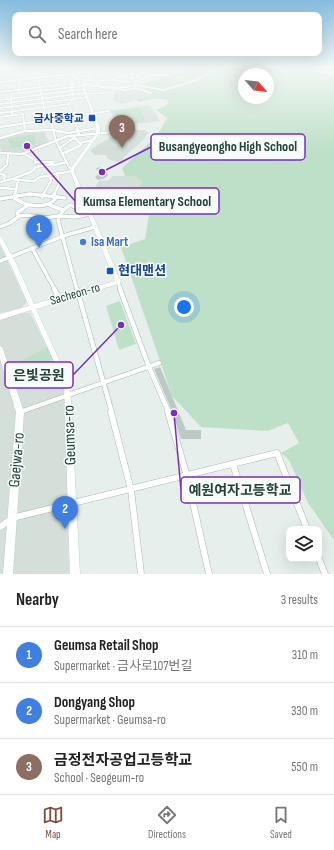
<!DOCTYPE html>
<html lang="en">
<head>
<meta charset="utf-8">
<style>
  :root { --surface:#fff; --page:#f2f2f2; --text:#222; --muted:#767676; --line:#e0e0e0; --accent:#804e3d }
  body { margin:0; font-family:"Sofia Sans Condensed","Noto Sans KR",sans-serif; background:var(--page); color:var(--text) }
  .controls { position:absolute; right:12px; bottom:12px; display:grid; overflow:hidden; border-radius:8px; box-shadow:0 4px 16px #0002 }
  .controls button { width:36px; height:36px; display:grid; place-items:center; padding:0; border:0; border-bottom:1px solid var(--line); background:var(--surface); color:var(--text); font:20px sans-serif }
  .compass { position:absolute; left:238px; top:68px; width:36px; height:36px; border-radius:50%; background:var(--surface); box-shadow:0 4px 16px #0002; rotate:118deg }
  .you { position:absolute; left:184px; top:307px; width:14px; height:14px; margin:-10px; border:3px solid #fff; border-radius:50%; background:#1a73e8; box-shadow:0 0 0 6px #1a73e833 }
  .badge { display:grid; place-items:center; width:26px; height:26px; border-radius:50%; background:var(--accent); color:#fff; font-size:13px; font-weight:700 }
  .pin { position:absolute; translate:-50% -33px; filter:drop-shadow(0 1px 2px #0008) }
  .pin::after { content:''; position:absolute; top:21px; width:14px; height:12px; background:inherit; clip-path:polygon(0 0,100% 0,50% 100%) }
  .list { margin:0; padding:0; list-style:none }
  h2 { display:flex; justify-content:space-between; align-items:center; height:52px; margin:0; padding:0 16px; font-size:17px }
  h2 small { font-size:13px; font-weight:400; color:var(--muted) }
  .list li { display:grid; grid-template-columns:26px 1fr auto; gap:12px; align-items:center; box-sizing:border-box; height:56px; padding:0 16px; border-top:1px solid var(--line) }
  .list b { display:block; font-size:15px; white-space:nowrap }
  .list p { margin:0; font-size:13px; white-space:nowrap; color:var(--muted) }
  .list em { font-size:13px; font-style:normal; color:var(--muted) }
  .icon { flex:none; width:22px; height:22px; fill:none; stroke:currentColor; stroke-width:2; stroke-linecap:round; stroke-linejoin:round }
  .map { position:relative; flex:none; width:334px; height:574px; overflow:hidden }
  .search { position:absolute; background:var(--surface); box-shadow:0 4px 16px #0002; left:12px; right:12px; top:12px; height:44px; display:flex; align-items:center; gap:10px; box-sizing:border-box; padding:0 14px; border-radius:8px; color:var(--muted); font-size:15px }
  .sheet { height:220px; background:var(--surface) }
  nav { display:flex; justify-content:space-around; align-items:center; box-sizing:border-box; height:56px; border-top:1px solid var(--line); background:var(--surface); font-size:11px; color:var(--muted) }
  nav a { display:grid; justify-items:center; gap:2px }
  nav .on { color:var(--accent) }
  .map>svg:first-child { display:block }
  .built { fill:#d4dfda }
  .green { fill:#bfe0c8; fill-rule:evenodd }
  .building { fill:#bbcac4 }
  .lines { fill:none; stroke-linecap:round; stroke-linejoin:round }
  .street-far4-casing { stroke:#a8b8b2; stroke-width:2.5 }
  .street-far3-casing { stroke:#a8b8b2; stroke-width:3 }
  .street-far2-casing { stroke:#a8b8b2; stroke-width:4.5 }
  .street-far1-casing { stroke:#a8b8b2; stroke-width:5.5 }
  .street-casing { stroke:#a8b8b2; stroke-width:7 }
  .secondary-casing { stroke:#a4bbb3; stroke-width:0.5 }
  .street-far4 { stroke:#fff; stroke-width:2 }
  .street-far3 { stroke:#fff; stroke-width:2.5 }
  .street-far2 { stroke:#fff; stroke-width:3.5 }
  .street-far1 { stroke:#fff; stroke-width:4.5 }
  .street { stroke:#fff; stroke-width:6 }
  .secondary { fill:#fff; fill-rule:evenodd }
  .transit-dot { fill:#1a4fb4; stroke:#f7fbf9; stroke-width:1.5 }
  .shop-dot { fill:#3f7fe0; stroke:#f7fbf9; stroke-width:1.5 }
  .labels { text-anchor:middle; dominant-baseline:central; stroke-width:3; stroke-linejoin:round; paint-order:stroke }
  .far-transit-label { font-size:11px; font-weight:bold; fill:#164399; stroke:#f7fbf9; text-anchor:end }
  .shop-label { font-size:13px; font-weight:bold; fill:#366cbe; stroke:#f7fbf9; text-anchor:start }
  .transit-label { font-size:13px; font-weight:bold; fill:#164399; stroke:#f7fbf9; text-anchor:start }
  .street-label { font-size:13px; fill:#24423a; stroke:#f7fbf9 }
  .near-street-label { font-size:16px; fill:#24423a; stroke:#f7fbf9 }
  .leader { fill:none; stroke:#7b2cbf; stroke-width:1.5 }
  .callout-dot { fill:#7b2cbf; stroke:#f7fbf9; stroke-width:1.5 }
  .callout { fill:#f7fbf9; stroke:#7b2cbf; stroke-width:1.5 }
  .callout-label { font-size:14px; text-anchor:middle; font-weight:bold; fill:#24423a }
</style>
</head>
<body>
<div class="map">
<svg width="334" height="574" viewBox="0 0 334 574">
  <rect width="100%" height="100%" fill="#e6efeb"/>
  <!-- built -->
  <g class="built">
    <polygon points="133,87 145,88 153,95 122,104 113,100 112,99 117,90"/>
    <polygon points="149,105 160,121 119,126 110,111"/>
    <polygon points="128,130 145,130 148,133 144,139 123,158 123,162 120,163 108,159 106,155 95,155 92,153 91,149 113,136"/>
    <polygon points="45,132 49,144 24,152 3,153 0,147 0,140 24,133"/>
    <polygon points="113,176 133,176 142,180 142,183 117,208 111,206 112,200 98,195 93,190 100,180 108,181"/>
    <polygon points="0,245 27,302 21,308 0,313"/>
    <polygon points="21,313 30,313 61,375 66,397 69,574 0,574 0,319"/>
  </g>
  <!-- green -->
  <g class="green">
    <path d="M190,67C239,67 286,66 334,76V540L308,503L289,460L281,453L299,443L288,423L267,431L201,427L172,396L121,247L145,239L151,203L132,193L142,183V180L133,176H125L122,168L157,136L167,118L156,110L167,105L169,101C159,96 148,100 139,102L136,100L153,95L141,84L183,72ZM244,74H268V98H244Z"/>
    <polygon points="139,108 146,121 128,124 124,118 117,119 113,111"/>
    <polygon points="35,134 36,144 13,148 7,139"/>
    <polygon points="120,301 136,344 119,350 106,306"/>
    <polygon points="48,347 56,365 16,388 9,367"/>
  </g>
  <!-- building -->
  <g class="building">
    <polygon points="101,167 108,175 105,178 98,180 95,177 99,174 96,168"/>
    <polygon points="160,367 186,430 201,430 201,439 181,439 172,411 154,369"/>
  </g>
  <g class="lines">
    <!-- street-far4 casing -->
    <g class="street-far4-casing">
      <g id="street-far4">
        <polyline points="18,67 19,91"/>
        <polyline points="36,67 45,113 51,123"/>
        <polyline points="78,67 89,72 131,67"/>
        <polyline points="120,69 128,71 137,70"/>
        <polyline points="144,69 159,67"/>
        <polyline points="48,70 61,68 71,70 75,77 74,84 70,86 74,98 69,104 75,123"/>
        <polyline points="134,70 183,72"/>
        <polyline points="149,75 169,75"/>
        <polyline points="75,79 99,81 111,80 122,76 134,78 131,79"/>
        <path d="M114,80C124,82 146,84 150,72"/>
        <polyline points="100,87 125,90 136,88 151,93"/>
        <polyline points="0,92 58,85 56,76"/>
        <polyline points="85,94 104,93"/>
        <polyline points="74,99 87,97"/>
        <polyline points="0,100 84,89"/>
        <polyline points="0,104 85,93"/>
        <polyline points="0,108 74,99"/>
        <polyline points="0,113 69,104"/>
        <polyline points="12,115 11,94 83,86"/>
        <polyline points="0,117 23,114 24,123"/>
        <polyline points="27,123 108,111"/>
      </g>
    </g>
    <!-- street-far3 casing -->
    <g class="street-far3-casing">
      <g id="street-far3">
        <polyline points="24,122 25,131"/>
        <polyline points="51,122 56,141 69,167 72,169"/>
        <polyline points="75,122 79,134"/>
        <polyline points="0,127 34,122"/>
        <polyline points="0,138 25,131 53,130 68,133 98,128"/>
        <polyline points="80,143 93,140"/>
        <polyline points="60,148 75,137"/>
        <polyline points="0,153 22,154 68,136 105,133 126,129 134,130"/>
        <polyline points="23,153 35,160 35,163"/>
        <polyline points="62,154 81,145 76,139 74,139"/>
        <polyline points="35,162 52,162 54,165 67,162"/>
        <polyline points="36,167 53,164"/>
        <polyline points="0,171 7,165 8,154"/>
        <polyline points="0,174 5,175 4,180"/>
        <polyline points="18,180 34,181 40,177 72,171"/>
        <polyline points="0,182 12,179"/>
        <polyline points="0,188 17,189"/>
        <polyline points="15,195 18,180 12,179 31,172 36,167"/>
        <polyline points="24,195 30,194 37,195"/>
        <polyline points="43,195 51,181 50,176"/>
        <polyline points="54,195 59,184 57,173"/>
      </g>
    </g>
    <!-- street-far2 casing -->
    <g class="street-far2-casing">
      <g id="street-far2">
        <path d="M15,194L14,198C26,206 47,211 57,197"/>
        <polyline points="31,194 65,198"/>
        <polyline points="42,197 44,194"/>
        <polyline points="53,197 54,194"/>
        <polyline points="0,199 29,194"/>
        <polyline points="50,205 63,210"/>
        <polyline points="19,216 17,213 28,205"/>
        <polyline points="42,218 36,234 42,244"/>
        <polyline points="0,227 10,223 19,216 27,215 45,218 58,216 75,217 90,214"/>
        <polyline points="32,248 55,290"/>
        <polyline points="0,261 63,236 95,227"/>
        <polyline points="118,282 121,290"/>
        <path d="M77,290L58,220C60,213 64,209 70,205L76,207L81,201L84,200"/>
      </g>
    </g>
    <!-- street-far1 casing -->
    <g class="street-far1-casing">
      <g id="street-far1">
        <polyline points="54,289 60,299"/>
        <polyline points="77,289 112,413"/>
        <polyline points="120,289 149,367 169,413"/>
        <polyline points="20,412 159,363"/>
      </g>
    </g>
    <!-- street casing -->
    <g class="street-casing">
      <g id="street">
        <polyline points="111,412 131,490 141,574"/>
        <polyline points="168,412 187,476 209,574"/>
        <polyline points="233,464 267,574"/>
        <polyline points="0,527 12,518 277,453 307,529"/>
        <polyline points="319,559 325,574"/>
      </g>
    </g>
    <!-- secondary casing -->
    <g class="secondary-casing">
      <g id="secondary">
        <polygon points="86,67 88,67 91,76 86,84 120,87 137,84 163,89 190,81 216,70 212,67 215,67 219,70 192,83 163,91 137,86 120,89 84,86 100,127 100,133 74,169 74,171 121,282 120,283 118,284 36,309 70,384 80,574 70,574 64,384 31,310 0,320 0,314 29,306 10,263 0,243 0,236 2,238 16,263 34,304 115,281 70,171 71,168 96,133 96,127 82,86 89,76 88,73 0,83 0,81 87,71"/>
        <polygon points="297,67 302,67 320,71 334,71 334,73 320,73"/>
        <polygon points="0,346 2,347 3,349 24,412 13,574 3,574 16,412 0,359"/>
      </g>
    </g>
    <!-- street-far4 -->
    <use href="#street-far4" class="street-far4"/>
    <!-- street-far3 -->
    <use href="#street-far3" class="street-far3"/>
    <!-- street-far2 -->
    <use href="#street-far2" class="street-far2"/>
    <!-- street-far1 -->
    <use href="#street-far1" class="street-far1"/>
    <!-- street -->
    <use href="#street" class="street"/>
    <!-- secondary -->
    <use href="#secondary" class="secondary"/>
  </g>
  <!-- sky -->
  <linearGradient id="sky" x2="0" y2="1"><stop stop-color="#84bce0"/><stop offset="0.45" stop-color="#f4f8f6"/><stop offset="1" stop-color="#f4f8f6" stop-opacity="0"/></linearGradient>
  <rect width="334" height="148" fill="url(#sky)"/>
  <!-- markers -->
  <g class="transit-dot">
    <rect x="88" y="114" width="8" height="8" rx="2"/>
    <rect x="106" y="267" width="8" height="8" rx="2"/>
  </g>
  <circle class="shop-dot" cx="83" cy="242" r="4"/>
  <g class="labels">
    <!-- far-transit labels -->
    <g class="far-transit-label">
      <text x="84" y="118">금사중학교</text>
    </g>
    <!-- shop labels -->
    <g class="shop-label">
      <text x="91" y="242">Isa Mart</text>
    </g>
    <!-- transit labels -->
    <g class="transit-label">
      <text x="118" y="271">현대맨션</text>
    </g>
    <!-- street labels -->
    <g class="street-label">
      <text transform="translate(75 294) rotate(-16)">Sacheon-ro</text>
    </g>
    <!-- near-street labels -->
    <g class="near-street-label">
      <text transform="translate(70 435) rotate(-92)">Geumsa-ro</text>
      <text transform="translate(17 460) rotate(-85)">Gaejwa-ro</text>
    </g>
  </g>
  <!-- callouts -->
  <path class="leader" d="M102 172L151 147M27 146L75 201M121 325L73 375M174 413L181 490"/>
  <g class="callout-dot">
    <circle cx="102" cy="172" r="4"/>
    <circle cx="27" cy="146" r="4"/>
    <circle cx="121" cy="325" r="4"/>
    <circle cx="174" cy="413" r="4"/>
  </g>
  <g class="callout">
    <rect x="151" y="134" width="154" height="26" rx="4"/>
    <rect x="75" y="188" width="144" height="26" rx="4"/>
    <rect x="5" y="362" width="68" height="26" rx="4"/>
    <rect x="181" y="477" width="119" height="26" rx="4"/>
  </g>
  <g class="callout-label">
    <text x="228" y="151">Busangyeongho High School</text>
    <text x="147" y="206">Kumsa Elementary School</text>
    <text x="39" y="380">은빛공원</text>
    <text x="240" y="495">예원여자고등학교</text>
  </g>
</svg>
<div class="controls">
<button><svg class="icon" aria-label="layers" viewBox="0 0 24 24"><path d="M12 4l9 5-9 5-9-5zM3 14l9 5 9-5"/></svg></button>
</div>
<svg class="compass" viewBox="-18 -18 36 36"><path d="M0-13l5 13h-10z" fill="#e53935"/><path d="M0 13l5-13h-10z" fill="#767676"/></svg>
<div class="you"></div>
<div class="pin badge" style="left:39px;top:248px;background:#3f7fe0">1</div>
<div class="pin badge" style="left:65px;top:529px;background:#3f7fe0">2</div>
<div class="pin badge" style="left:122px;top:148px;background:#8d6e63">3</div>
<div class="search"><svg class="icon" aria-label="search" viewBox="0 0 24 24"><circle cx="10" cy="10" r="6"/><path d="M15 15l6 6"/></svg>Search here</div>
</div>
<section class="sheet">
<h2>Nearby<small>3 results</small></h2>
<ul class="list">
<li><span class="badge" style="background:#3f7fe0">1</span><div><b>Geumsa Retail Shop</b><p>Supermarket · 금사로107번길</p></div><em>310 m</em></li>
<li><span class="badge" style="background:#3f7fe0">2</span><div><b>Dongyang Shop</b><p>Supermarket · Geumsa-ro</p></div><em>330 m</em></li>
<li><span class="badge" style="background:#8d6e63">3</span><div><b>금정전자공업고등학교</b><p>School · Seogeum-ro</p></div><em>550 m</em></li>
</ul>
</section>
<nav>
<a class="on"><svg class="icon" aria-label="map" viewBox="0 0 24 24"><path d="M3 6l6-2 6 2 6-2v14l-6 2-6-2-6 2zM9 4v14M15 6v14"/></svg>Map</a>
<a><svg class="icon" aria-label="directions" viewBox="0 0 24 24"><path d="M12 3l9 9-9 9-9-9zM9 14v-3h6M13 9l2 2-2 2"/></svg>Directions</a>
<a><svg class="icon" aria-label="saved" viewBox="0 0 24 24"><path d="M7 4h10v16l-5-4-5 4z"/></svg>Saved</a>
</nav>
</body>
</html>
